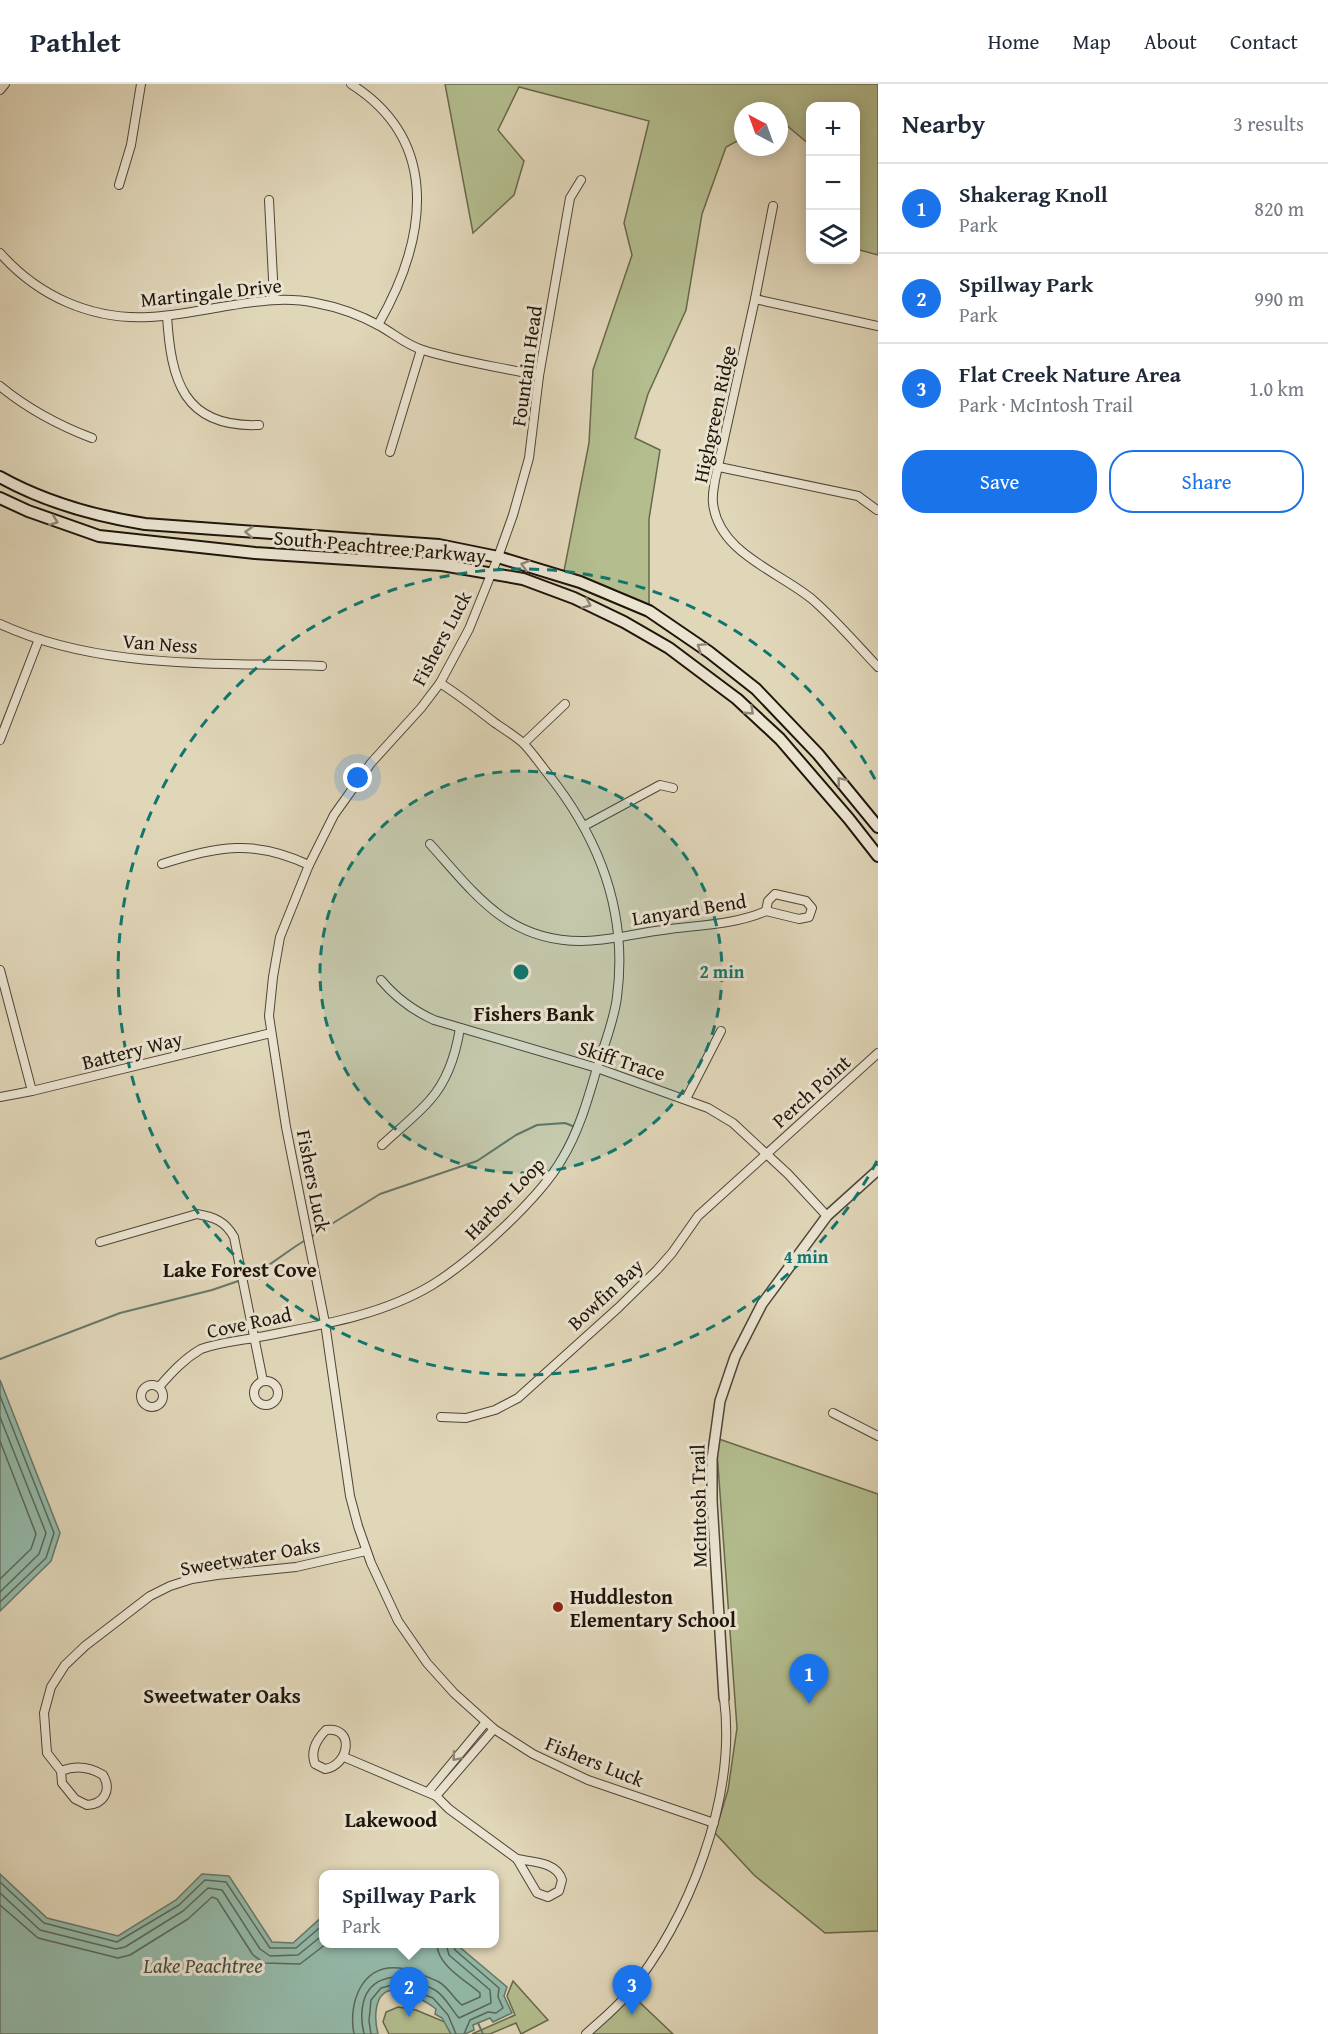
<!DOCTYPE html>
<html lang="en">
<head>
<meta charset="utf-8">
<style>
  :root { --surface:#fff; --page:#f6f6f7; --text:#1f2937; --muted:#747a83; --line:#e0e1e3; --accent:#1a73e8 }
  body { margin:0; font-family:"Gentium Book Plus",serif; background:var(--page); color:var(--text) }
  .controls { position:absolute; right:18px; top:18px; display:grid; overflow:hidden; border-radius:12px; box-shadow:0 3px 15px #0003 }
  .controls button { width:54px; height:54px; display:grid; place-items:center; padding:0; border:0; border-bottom:2px solid var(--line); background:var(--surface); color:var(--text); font:30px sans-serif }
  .compass { position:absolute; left:734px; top:18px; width:54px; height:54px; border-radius:50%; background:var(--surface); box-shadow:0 3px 15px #0003; rotate:319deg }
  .you { position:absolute; left:358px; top:694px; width:21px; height:21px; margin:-15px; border:4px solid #fff; border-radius:50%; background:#1a73e8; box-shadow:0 0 0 9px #1a73e833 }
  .badge { display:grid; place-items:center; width:39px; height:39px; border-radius:50%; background:var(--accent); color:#fff; font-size:20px; font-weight:700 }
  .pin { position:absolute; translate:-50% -50px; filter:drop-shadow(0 2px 3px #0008) }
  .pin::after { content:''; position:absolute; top:32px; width:21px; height:18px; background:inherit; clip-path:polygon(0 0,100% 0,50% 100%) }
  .popup { position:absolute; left:319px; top:1786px; width:180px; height:78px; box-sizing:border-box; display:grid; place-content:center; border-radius:12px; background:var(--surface); filter:drop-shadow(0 2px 4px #0005); font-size:20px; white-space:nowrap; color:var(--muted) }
  .popup b { font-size:22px; color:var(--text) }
  .popup::after { content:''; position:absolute; left:50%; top:100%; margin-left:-12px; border:12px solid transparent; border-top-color:var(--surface) }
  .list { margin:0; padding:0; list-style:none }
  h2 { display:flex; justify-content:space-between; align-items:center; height:78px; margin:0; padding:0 24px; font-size:26px }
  h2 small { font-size:20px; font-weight:400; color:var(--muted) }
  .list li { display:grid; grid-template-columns:39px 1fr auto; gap:18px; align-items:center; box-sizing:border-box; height:90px; padding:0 24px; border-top:2px solid var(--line) }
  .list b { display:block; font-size:22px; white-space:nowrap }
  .list p { margin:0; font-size:20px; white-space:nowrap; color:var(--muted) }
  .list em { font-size:20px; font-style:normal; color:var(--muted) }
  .actions { display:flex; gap:12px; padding:18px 24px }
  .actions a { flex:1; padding:14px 0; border:2px solid var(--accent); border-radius:24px; text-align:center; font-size:21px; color:var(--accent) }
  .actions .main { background:var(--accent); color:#fff }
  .icon { flex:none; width:33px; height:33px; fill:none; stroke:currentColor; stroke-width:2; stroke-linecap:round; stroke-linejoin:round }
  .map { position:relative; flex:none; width:878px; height:1950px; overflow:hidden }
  header { display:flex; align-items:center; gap:36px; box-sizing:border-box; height:84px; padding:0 30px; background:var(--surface); border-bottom:2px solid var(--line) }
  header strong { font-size:28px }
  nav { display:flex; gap:33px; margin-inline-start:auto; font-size:21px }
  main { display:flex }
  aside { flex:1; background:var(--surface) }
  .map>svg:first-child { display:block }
  .green { fill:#b3bd8e; stroke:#68694c; stroke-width:1.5 }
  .water { fill:#94baaa; stroke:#65786a; stroke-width:1.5 }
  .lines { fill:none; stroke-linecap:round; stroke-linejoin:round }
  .shore { stroke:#59685a; stroke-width:1.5 }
  .stream { stroke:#65786a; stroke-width:2 }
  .minor-casing { stroke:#4e4536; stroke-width:10 }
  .tertiary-casing { stroke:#4e4536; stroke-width:12 }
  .secondary-casing { stroke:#1e150a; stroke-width:14 }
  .minor { stroke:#ebe4d1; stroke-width:8 }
  .tertiary { stroke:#ebe4d1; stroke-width:9 }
  .secondary { stroke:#ebe4d1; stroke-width:10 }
  .oneway { stroke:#8f8777 }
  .ring { fill:none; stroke:#0f766e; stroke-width:3; stroke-dasharray:10 8 }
  .poi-dot { fill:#8f2418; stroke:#ebe4d1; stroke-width:2 }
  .labels { text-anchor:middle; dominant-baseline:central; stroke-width:6; stroke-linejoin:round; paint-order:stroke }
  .street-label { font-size:20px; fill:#1e150a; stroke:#ebe4d1 }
  .poi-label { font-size:20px; font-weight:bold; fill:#1e150a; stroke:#ebe4d1; text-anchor:start }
  .neighbourhood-label { font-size:21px; font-weight:bold; fill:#1e150a; stroke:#ebe4d1 }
  .water-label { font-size:21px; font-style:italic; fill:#474f42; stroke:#ebe4d1 }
  .centre { fill:#0f766e; stroke:#ebe4d1; stroke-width:3 }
  .ring-label { font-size:18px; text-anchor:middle; font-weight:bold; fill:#0f766e; stroke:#ebe4d1; stroke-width:6; stroke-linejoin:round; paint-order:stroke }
</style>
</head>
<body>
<header>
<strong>Pathlet</strong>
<nav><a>Home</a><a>Map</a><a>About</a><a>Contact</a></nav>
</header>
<main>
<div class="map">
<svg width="878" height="1950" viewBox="0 0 878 1950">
  <rect width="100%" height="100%" fill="#e0d6b8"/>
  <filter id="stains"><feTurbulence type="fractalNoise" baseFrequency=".00333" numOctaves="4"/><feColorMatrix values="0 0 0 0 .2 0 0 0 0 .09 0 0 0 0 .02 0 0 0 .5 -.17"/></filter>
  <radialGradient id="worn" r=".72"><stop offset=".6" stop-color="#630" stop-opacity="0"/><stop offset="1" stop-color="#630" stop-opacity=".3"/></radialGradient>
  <!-- green -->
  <g class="green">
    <polygon points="445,0 878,0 878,171 856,165 856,22 810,22 810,61 779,35 779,27 743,27 743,54 726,63 702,130 686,226 648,310 635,354 660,366 649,435 649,527 563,492 589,359 593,286 632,171 624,139 649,37 519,3 498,46 524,77 514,111 473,149"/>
    <polygon points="716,1354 878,1410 878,1847 825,1849 754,1791 715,1749 728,1706 737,1644"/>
    <polygon points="513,1897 548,1936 521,1950 516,1939 490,1950 472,1950 515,1931 507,1912"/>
    <polygon points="633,1912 673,1950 591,1950"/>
    <polygon points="398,1923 416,1926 445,1938 451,1950 389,1950 383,1938 386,1928"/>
  </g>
  <!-- water -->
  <g class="water">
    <polygon points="0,1296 60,1449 51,1477 0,1527"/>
    <path d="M0,1790L47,1834L118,1852L176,1816L202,1790L229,1792L272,1858L293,1859L323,1832L324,1860H456L507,1903L504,1912L512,1929L493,1938L490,1934L473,1941L474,1946L465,1950H451L442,1934L435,1930L436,1925C428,1918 420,1915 411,1911C407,1910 402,1907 397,1906C373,1904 374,1934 378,1950H0Z"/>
  </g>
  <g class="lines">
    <!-- shore -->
    <g class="shore">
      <polyline points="0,1312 54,1449 46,1474 0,1518"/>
      <polyline points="0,1333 46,1449 39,1470 0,1508"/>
      <polyline points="0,1357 36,1450 31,1465 0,1495"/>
      <polyline points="0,1798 44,1839 117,1858 179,1821 205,1796 226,1798 270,1864 296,1864 324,1840"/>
      <polyline points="0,1809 40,1846 116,1865 125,1863 183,1827 208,1804 222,1806 260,1865 270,1872 298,1871 324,1850"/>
      <polyline points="0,1821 38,1854 118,1874 130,1871 188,1835 212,1813 217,1815 253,1871 264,1879 300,1880 326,1860"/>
      <polyline points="453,1860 455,1866 499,1904 498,1913 503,1924 496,1929 488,1928 470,1936 464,1950"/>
      <path d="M354,1950C348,1920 361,1880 399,1884C411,1885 428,1893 439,1898C449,1904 453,1914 462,1921L480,1913V1909C465,1896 437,1881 437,1860"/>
      <path d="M364,1950C359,1929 361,1902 385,1895C390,1894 395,1892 399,1893C410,1894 425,1901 435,1906C446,1913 451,1925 459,1934L491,1919L490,1906L449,1871L446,1860"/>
      <polyline points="371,1950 369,1937 371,1916 381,1904 396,1900 433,1914 448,1931 456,1950"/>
    </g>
    <!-- stream -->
    <g class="stream">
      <polyline points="0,1275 120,1229 212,1206 253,1192 296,1162 380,1110 477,1077 516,1051 537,1041 565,1039 575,1043"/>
      <polyline points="478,1939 483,1950"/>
    </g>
    <!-- minor casing -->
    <g class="minor-casing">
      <g id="minor">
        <path d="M351,0C444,59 425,159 378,241"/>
        <polyline points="0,6 5,0"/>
        <polyline points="581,96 570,114 539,292 529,374 513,431 498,473 469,545 440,599 421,624 371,679 334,731 309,781 280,853 273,893 269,932 286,1043 325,1239 350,1412 358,1442 371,1479 398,1537 427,1579 454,1609 494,1645 533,1670 588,1696 714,1739"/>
        <polyline points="119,101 131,61 141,0"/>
        <polyline points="269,116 274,215"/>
        <path d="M773,122L755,215L715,396C714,403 712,411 713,419C718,469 780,488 813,516C836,536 857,561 878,583"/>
        <path d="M0,169C38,212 91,236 149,233C173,232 197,227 221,223C253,218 283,212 316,219C338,223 360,231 380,242C394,250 408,262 423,266C461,278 501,283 539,292"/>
        <polyline points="755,215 878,242"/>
        <path d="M167,232C171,296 183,344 259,341"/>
        <path d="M0,302C28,325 58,341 92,354"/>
        <polyline points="390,368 421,266"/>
        <polyline points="719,383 858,412 877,426"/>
        <path d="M0,540C100,586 215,578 322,582"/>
        <polyline points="0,656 39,555"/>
        <polyline points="524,659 565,620"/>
        <polyline points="584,742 660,701 673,704"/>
        <path d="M430,760C475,810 507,857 581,857C609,857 636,849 663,846C696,841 735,841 766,827"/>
        <path d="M162,780C219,762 254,755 309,781"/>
        <polygon points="775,810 806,817 812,824 809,833 799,835 766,827 768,817"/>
        <polyline points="0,886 32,1007"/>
        <path d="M381,896C396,914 412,926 434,936L597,984L708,1024L733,1039L788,1090L827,1132"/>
        <polyline points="0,1013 32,1007 271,949"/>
        <polyline points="686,1015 721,947"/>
        <path d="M382,1061C398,1046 416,1032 430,1016C447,997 456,969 460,944"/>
        <path d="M100,1158L197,1130C214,1133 225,1137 234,1153L263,1297"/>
        <circle cx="266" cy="1309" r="12"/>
        <circle cx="152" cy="1312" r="11"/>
        <path d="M159,1303C172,1288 184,1275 201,1265C218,1259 236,1257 254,1254C314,1242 379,1233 432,1201C471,1177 540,1114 562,1075C579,1047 588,1015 597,984C604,961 614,937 617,913C628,829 600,755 548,690C540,680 532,668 523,659C515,652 504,645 495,639C477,625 459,611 440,599"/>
        <polyline points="833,1329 878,1352"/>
        <polyline points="441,1333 466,1334 495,1326 518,1314 618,1224 657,1186 672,1169 698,1132 878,969"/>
        <path d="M326,1646C355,1642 350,1681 325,1685L315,1680C310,1667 316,1656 326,1646Z"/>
        <polyline points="344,1673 436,1712 449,1725 517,1775"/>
        <path d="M61,1687C76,1681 90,1683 103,1691C112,1706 104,1720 87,1721L75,1715L62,1699L61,1687L47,1669L44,1629L51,1603L65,1581L85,1562L150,1512L170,1502L192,1495L217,1491L296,1483L366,1467"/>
        <polyline points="428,1708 486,1638"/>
        <polyline points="436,1712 494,1645"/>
        <path d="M517,1775C533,1778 557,1778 562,1796L559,1807L548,1813L537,1809Z"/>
        <path d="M586,1950C599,1938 614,1926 626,1912C689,1836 737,1714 724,1614"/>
      </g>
    </g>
    <!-- tertiary casing -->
    <g class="tertiary-casing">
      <polyline id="tertiary" points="724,1614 712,1417 712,1375 720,1317 735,1273 762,1220 827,1132 878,1086"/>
    </g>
    <!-- secondary casing -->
    <g class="secondary-casing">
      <g id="secondary">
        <path d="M0,393C45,418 95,432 145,440L439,461L498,473L580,498L649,527L709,568L756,605L818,670L878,743"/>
        <polyline points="0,414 28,427 99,452 255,469 442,481 523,495 574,514 624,538 669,564 737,615 780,655 849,735 878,772"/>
      </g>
    </g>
    <!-- minor -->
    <use href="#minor" class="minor"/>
    <!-- tertiary -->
    <use href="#tertiary" class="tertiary"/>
    <!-- secondary -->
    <use href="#secondary" class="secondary"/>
  </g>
  <!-- one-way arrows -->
  <defs><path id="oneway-chevron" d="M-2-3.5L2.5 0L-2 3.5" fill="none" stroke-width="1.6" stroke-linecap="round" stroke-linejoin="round" transform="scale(1.5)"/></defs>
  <g class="oneway">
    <use href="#oneway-chevron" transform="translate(54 437) rotate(21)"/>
    <use href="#oneway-chevron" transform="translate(249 448) rotate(-176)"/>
    <use href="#oneway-chevron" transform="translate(525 481) rotate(-164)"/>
    <use href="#oneway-chevron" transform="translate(587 520) rotate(24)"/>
    <use href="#oneway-chevron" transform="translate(701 563) rotate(-146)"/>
    <use href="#oneway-chevron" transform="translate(750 627) rotate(43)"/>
    <use href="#oneway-chevron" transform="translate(841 697) rotate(-129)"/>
    <use href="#oneway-chevron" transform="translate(456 1673) rotate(131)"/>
  </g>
  <!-- distance rings -->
  <circle cx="521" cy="888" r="201" fill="#0f766e" fill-opacity=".12"/>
  <g class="ring">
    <circle cx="521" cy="888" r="201"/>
    <path d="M877 1077A403 403 0 1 1 877 699"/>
  </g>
  <!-- markers -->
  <circle class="poi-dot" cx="558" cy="1523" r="6"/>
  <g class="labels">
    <!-- street labels -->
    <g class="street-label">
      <text transform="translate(211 208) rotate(-6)">Martingale Drive</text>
      <text transform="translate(526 282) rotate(-82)">Fountain Head</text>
      <text transform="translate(714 330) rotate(-78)">Highgreen Ridge</text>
      <text transform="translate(380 462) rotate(5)">South Peachtree Parkway</text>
      <text transform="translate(441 554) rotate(-62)">Fishers Luck</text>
      <text transform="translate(160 559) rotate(4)">Van Ness</text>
      <text transform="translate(689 825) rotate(-9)">Lanyard Bend</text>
      <text transform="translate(132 966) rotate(-14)">Battery Way</text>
      <text transform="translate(622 976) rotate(18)">Skiff Trace</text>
      <text transform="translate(811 1007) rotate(-42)">Perch Point</text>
      <text transform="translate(314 1097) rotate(79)">Fishers Luck</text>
      <text transform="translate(504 1114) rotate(-46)">Harbor Loop</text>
      <text transform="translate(605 1210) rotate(-43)">Bowfin Bay</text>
      <text transform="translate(249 1238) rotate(-12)">Cove Road</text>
      <text transform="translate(698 1422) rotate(-91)">McIntosh Trail</text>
      <text transform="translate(250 1472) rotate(-10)">Sweetwater Oaks</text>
      <text transform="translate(595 1677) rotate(22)">Fishers Luck</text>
    </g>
    <!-- poi labels -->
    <g class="poi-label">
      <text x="570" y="1512">Huddleston<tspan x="570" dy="23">Elementary School</tspan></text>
    </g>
    <!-- neighbourhood labels -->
    <g class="neighbourhood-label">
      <text x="534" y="929">Fishers Bank</text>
      <text x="240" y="1185">Lake Forest Cove</text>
      <text x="222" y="1611">Sweetwater Oaks</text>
      <text x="391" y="1735">Lakewood</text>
    </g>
    <!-- water labels -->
    <g class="water-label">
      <text x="203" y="1881">Lake Peachtree</text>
    </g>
  </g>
  <circle cx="521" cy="888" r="9" class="centre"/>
  <g class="ring-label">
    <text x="722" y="894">2 min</text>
    <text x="806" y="1179">4 min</text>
  </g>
  <rect width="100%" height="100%" filter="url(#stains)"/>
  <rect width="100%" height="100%" fill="url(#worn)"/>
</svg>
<div class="controls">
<button>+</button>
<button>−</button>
<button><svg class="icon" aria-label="layers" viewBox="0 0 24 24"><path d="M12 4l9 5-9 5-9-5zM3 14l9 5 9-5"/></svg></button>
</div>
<svg class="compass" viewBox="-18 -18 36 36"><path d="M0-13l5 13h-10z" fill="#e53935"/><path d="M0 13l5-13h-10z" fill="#747a83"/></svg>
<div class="you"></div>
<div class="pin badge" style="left:809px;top:1620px">1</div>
<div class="pin badge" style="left:409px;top:1933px">2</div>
<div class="popup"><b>Spillway Park</b>Park</div>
<div class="pin badge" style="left:632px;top:1931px">3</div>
</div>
<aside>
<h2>Nearby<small>3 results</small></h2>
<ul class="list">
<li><span class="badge">1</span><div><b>Shakerag Knoll</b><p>Park</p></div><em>820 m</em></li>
<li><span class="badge">2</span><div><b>Spillway Park</b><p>Park</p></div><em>990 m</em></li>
<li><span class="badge">3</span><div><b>Flat Creek Nature Area</b><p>Park · McIntosh Trail</p></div><em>1.0 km</em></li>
</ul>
<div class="actions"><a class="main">Save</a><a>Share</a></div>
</aside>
</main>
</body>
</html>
